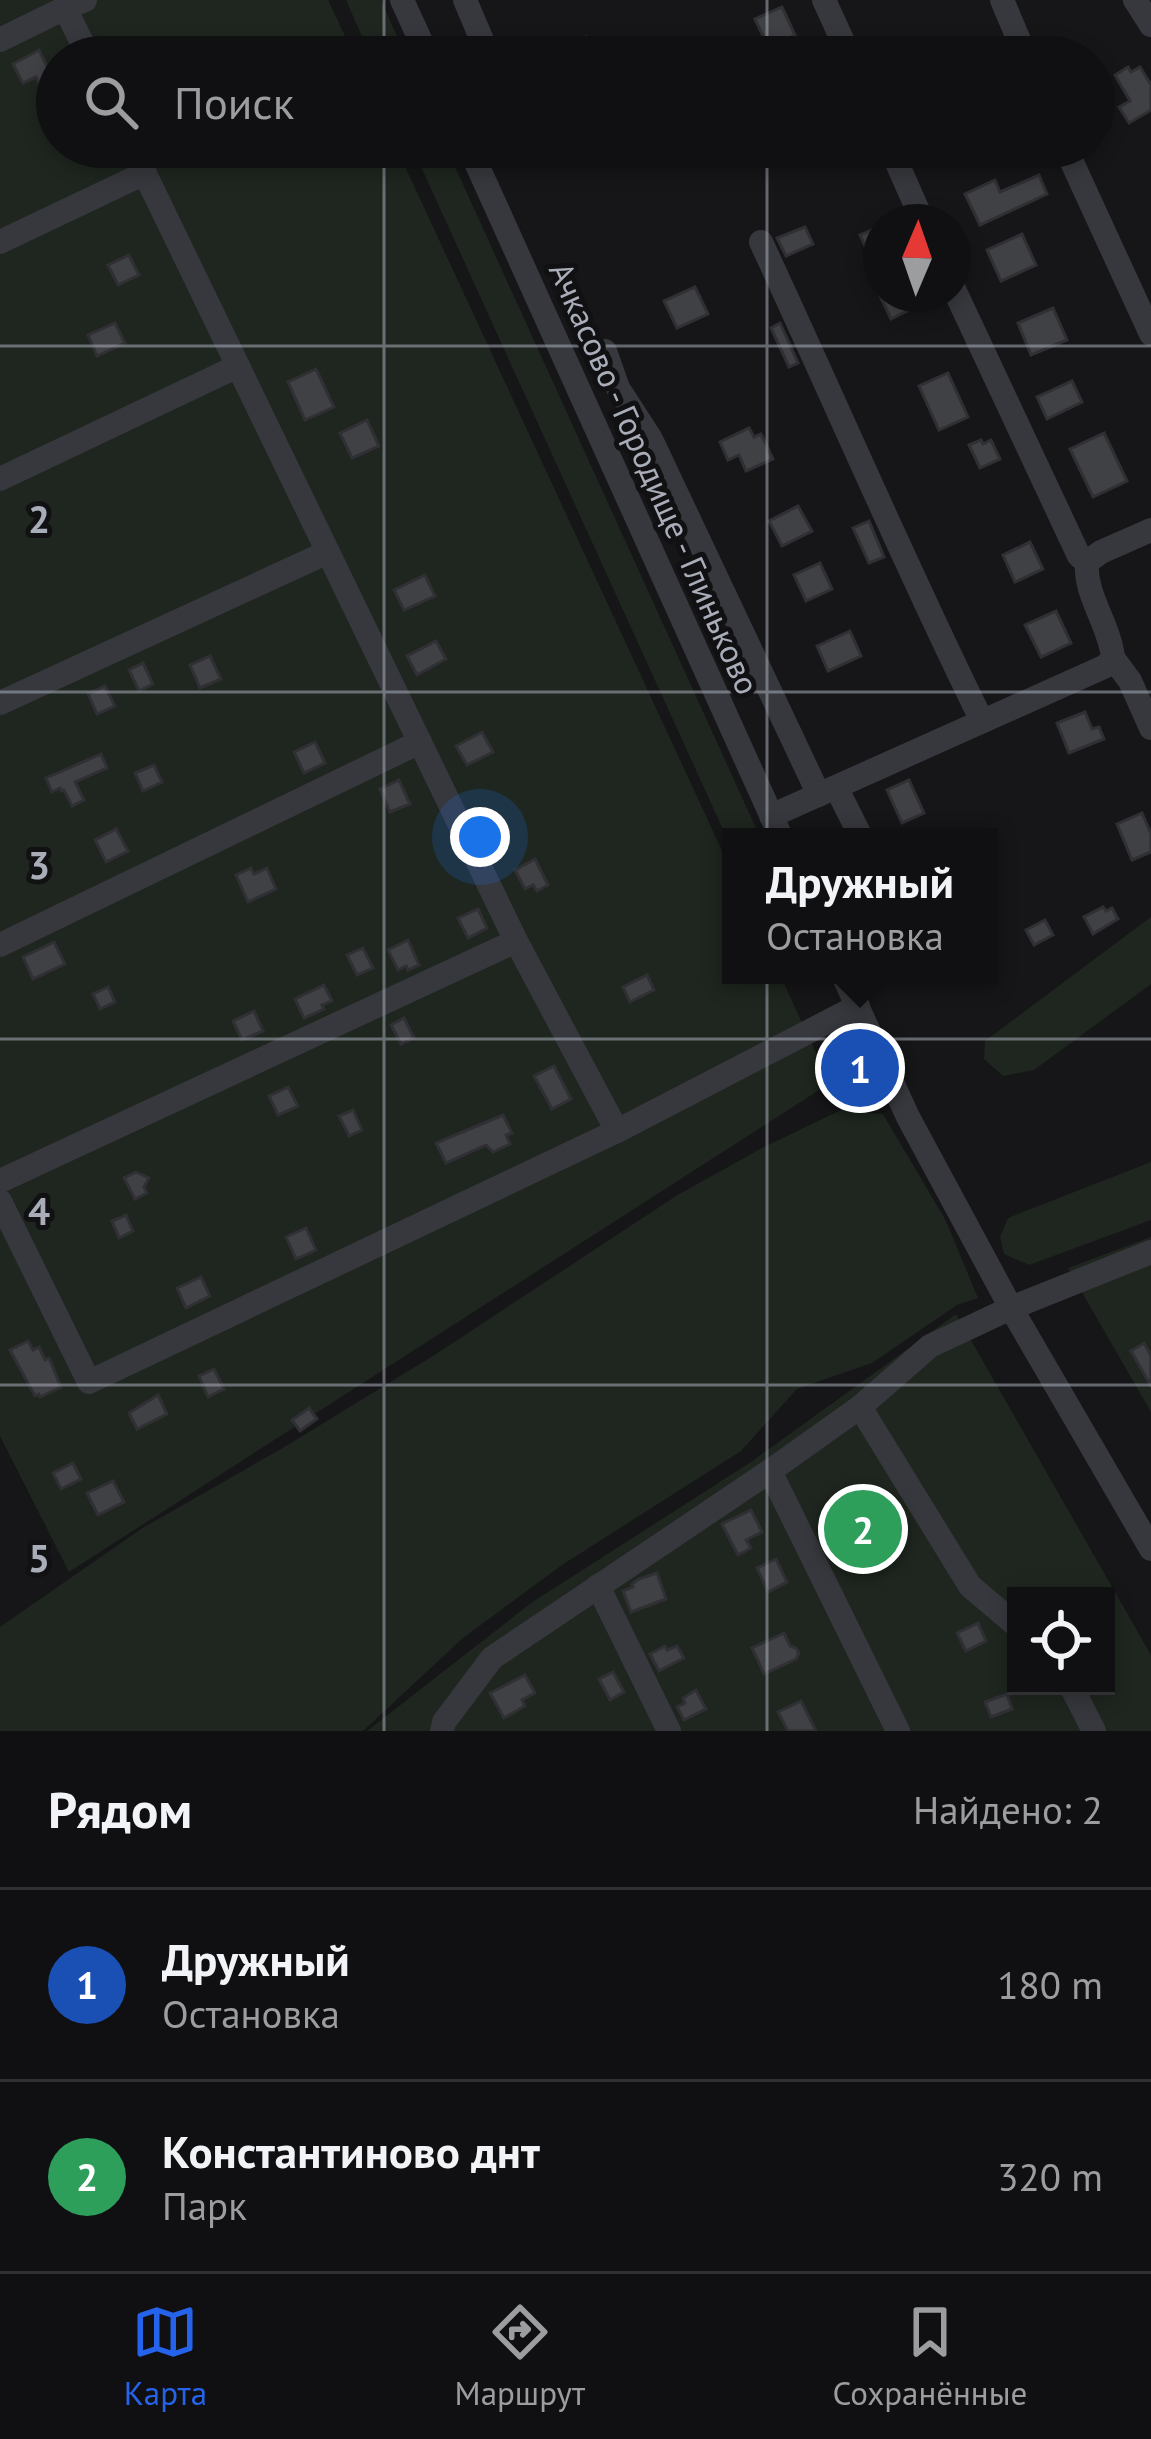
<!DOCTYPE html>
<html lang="ru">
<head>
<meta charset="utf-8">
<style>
  :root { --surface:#101012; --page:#19191b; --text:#f1f3f6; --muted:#9c9d9f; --line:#303032; --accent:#2563eb }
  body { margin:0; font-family:"PT Sans",sans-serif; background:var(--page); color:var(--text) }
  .controls { position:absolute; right:36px; bottom:36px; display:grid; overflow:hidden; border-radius:0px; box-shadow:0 6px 18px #0003 }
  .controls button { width:108px; height:108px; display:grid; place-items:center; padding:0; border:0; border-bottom:3px solid var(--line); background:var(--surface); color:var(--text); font:60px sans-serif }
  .compass { position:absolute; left:863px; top:204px; width:108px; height:108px; border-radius:50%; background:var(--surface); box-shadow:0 6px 18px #0003; rotate:2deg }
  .you { position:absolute; left:480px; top:837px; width:42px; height:42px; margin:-30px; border:9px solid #fff; border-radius:50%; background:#1a73e8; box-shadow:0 0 0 18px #1a73e833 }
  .badge { display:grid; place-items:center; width:78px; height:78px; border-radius:50%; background:var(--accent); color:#fff; font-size:39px; font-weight:700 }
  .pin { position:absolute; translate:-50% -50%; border:6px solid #fff; box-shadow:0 3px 12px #0006 }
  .popup { position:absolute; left:722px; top:828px; width:276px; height:156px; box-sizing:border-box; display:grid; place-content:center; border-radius:0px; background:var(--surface); filter:drop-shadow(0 3px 9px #0005); font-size:39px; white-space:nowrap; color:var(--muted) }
  .popup b { font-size:45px; color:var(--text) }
  .popup::after { content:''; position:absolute; left:50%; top:100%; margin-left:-24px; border:24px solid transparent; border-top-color:var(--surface) }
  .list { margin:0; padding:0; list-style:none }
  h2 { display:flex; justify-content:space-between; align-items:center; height:156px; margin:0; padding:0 48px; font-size:51px }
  h2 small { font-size:39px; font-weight:400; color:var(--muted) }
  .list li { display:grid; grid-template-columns:78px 1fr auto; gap:36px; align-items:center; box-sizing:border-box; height:192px; padding:0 48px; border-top:3px solid var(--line) }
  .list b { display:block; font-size:45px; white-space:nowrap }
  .list p { margin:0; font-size:39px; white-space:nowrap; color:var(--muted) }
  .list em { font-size:39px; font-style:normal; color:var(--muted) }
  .icon { flex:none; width:66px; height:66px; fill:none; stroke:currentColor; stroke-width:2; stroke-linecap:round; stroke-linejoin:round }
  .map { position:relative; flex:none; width:1151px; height:1731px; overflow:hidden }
  .search { position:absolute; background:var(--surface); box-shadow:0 6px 18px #0003; left:36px; right:36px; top:36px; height:132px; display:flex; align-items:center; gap:30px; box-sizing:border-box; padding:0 42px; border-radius:66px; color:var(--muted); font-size:45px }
  .sheet { height:540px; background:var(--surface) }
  nav { display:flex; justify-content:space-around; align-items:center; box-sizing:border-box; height:168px; border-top:3px solid var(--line); background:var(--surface); font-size:33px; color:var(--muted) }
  nav a { display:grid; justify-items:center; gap:6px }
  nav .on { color:var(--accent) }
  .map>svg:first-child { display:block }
  .green { fill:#1e261f; fill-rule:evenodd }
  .building { fill:#404145; stroke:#303034; stroke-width:3 }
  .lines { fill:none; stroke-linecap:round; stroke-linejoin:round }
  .minor { stroke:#37383d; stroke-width:24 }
  .grid { fill:none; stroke:#a8adb8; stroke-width:3; stroke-opacity:0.55 }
  .labels { text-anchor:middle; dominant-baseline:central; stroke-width:10; stroke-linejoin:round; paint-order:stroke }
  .street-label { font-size:33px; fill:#a8adb8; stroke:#111113 }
  .grid-label { font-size:39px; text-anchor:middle; font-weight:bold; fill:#a8adb8; stroke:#111113; stroke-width:10; stroke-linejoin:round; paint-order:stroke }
</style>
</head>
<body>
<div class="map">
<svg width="1151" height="1731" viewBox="0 0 1151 1731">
  <rect width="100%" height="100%" fill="#161618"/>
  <!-- green -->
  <g class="green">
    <polygon points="0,0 328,0 355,57 57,57 57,147 396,147 731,870 731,975 780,975 830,1083 69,1572 0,1436"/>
    <polygon points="346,0 381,0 406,57 371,57"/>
    <polygon points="412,147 446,147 760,837 731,837 731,847"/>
    <polygon points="1151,917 1151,984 1034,1070 1003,1076 984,1059 985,1041"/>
    <polygon points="841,1110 883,1114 946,1221 978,1298 957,1305 872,1363 797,1389 741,1451 562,1565 463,1638 363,1731 0,1731 0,1627 141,1529 286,1446 436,1354 676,1196 760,1149"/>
    <polygon points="1151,1162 1151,1220 1029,1265 1004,1254 1000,1237 1008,1218"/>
    <polygon points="1151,1237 1151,1412 1068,1268"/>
    <path d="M956,1314L1151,1655V1731H367L531,1603L751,1462ZM1016,1596H1106V1686H1016Z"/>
  </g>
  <!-- building -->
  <g class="building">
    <polygon points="782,7 795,35 768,47 755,19"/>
    <polygon points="586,37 595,57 542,57"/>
    <polygon points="39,50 52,77 39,83 36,77 23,83 13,64"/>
    <polygon points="1128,67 1131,72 1140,67 1151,85 1151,110 1129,123 1119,107 1130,101 1115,75"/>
    <polygon points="1039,175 1047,194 980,225 965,194 995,180 1000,192"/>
    <polygon points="881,226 881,252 870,257 860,235"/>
    <polygon points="805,227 813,244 786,256 777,238"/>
    <polygon points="1022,234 1036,265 1001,281 987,250"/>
    <polygon points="129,255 139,275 118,285 108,265"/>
    <polygon points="695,287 708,314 677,328 664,301"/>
    <polygon points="879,294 914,294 919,305 891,319"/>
    <polygon points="1053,308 1067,340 1031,355 1018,323"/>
    <polygon points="115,323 125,343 97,356 88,335"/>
    <polygon points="780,323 798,363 789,367 771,328"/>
    <polygon points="316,369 334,407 305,420 288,382"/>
    <polygon points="948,373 968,417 939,430 919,386"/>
    <polygon points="1072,381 1082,402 1047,419 1037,397"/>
    <polygon points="367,420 379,446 352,458 340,433"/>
    <polygon points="749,428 754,437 761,434 773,459 746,471 739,455 728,460 720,442"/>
    <polygon points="1104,433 1127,481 1093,497 1070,449"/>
    <polygon points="981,440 983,444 991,440 1000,459 980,468 969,445"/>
    <polygon points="798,506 812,531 782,546 769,521"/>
    <polygon points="869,521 884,557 869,563 853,528"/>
    <polygon points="1030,542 1043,569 1015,582 1003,555"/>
    <polygon points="820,563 832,589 806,601 794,575"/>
    <polygon points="425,575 435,596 404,610 394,590"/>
    <polygon points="1056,611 1071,643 1041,657 1025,625"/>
    <polygon points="850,631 861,656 828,671 817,646"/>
    <polygon points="436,641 446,659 417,675 407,656"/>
    <polygon points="210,656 221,679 200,688 190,665"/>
    <polygon points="143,663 153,684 139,691 129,670"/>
    <polygon points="105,686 115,706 97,714 88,694"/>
    <polygon points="1085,712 1092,729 1099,727 1104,739 1069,753 1057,723"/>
    <polygon points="482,732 493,752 467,765 456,746"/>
    <polygon points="315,742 325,763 304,773 294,752"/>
    <polygon points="101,754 107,768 75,782 84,800 72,806 64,790 61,791 60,788 52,792 46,778"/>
    <polygon points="154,765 162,782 143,791 135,773"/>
    <polygon points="399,780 410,804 390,812 380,789"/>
    <polygon points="909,780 924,813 902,823 887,790"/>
    <polygon points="1142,813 1151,834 1151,852 1132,860 1117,824"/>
    <polygon points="116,829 128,851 106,862 95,840"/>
    <polygon points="535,859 548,885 537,891 533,885 525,889 515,870"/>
    <polygon points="251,868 254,874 267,868 276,889 248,902 236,875"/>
    <polygon points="1103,907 1106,911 1112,908 1118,919 1093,934 1084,917"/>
    <polygon points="478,909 487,928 468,938 458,918"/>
    <polygon points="1045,920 1053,935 1034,945 1026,930"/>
    <polygon points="408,940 419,965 408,970 406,966 398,970 388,950"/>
    <polygon points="54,942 65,964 33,979 23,957"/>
    <polygon points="363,948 373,968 357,975 347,955"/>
    <polygon points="647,975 654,990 630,1002 623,987"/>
    <polygon points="324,985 332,1001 322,1005 324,1009 304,1018 295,999"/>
    <polygon points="108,987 115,1002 100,1009 93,994"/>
    <polygon points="254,1011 263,1031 242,1040 233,1021"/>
    <polygon points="404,1018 414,1038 401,1044 391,1025"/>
    <polygon points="554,1066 571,1099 552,1109 534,1076"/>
    <polygon points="288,1087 298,1106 278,1115 269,1096"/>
    <polygon points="353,1110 362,1130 349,1136 339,1116"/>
    <polygon points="503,1115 512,1133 506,1135 510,1144 493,1152 486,1145 446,1163 436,1143"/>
    <polygon points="136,1172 149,1178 144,1187 147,1193 135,1199 124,1178"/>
    <polygon points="126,1215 133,1231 119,1238 112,1221"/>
    <polygon points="306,1228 316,1250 296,1259 286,1237"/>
    <polygon points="201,1277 210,1296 186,1308 177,1288"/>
    <polygon points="28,1341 33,1350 39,1347 45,1360 49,1358 61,1387 40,1397 39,1394 35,1396 10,1350"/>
    <polygon points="1144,1343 1151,1356 1151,1386 1131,1351"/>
    <polygon points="214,1369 224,1389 208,1397 199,1376"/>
    <polygon points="158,1395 167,1414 137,1429 129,1413"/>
    <polygon points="309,1408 317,1419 300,1431 292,1420"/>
    <polygon points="73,1463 81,1479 61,1489 53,1473"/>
    <polygon points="113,1481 124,1502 98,1515 87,1493"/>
    <polygon points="751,1510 762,1532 746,1540 751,1548 738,1555 722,1524"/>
    <polygon points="776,1559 787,1582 768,1592 757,1568"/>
    <polygon points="657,1573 666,1599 631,1612 623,1591 633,1587 632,1584 639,1579"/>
    <polygon points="978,1623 986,1641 966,1651 957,1633"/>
    <polygon points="784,1633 790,1646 796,1648 799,1653 796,1659 764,1674 752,1648"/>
    <polygon points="665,1646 667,1650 677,1646 684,1658 659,1671 650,1654"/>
    <polygon points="613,1672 624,1692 610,1700 599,1679"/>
    <polygon points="525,1675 535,1693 522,1700 525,1706 504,1718 490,1693"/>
    <polygon points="696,1690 706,1709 684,1720 677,1707 685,1703 683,1698"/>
    <polygon points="1007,1694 1012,1709 991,1717 985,1702"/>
    <polygon points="801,1701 816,1731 788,1731 778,1712"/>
  </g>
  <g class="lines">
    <!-- minor -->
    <g class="minor">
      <polyline points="85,0 65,8 89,57"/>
      <polyline points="402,0 428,57"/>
      <polyline points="465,0 487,52"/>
      <polyline points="824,0 850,57"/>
      <polyline points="1002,0 1026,57"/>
      <polyline points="1135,0 1151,25"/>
      <polyline points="0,40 65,8"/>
      <polyline points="132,147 516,941 617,1131 858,1006"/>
      <polyline points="469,147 781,837"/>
      <polyline points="890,147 923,222"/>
      <polyline points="1065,147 1151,334"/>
      <polyline points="0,242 145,173"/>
      <path d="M761,242C835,401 904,563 982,721"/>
      <polyline points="953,287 1079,556 1087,562"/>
      <polyline points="605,351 618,388 651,439 819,795"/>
      <polyline points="0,479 238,366"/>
      <polyline points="1113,658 1130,681 1151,728"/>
      <polyline points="0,703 328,552"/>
      <polyline points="836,787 861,837"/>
      <path d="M771,816L1106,666L1113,658C1110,625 1084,595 1087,562L1101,552L1151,530"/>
      <polyline points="0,945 420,742"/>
      <polyline points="843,975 908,1117 1011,1308 1151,1549"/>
      <polyline points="0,1181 516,941"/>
      <polyline points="0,1201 89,1382 617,1131"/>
      <polyline points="770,1471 898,1731"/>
      <polyline points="598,1586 669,1731"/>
      <polyline points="1016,1625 970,1586 860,1407 930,1346 1011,1308 1151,1252"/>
      <polyline points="1071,1686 1094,1731"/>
      <polyline points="442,1731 444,1722 492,1658 770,1471 860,1407"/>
    </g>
  </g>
  <!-- grid -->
  <path class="grid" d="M384,0V57M767,0V57M384,147V1731M767,147V1731M0,346H1151M0,692H1151M0,1039H1151M0,1385H1151"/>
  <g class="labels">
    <!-- street labels -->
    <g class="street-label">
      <text transform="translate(655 478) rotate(66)">Ачкасово - Городище - Глиньково</text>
    </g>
  </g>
  <g class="grid-label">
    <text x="39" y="533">2</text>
    <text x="39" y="879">3</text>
    <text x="39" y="1225">4</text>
    <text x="39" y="1572">5</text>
  </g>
</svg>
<div class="controls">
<button><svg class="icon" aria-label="locate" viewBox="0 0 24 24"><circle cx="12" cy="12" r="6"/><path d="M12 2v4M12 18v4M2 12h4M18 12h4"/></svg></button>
</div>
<svg class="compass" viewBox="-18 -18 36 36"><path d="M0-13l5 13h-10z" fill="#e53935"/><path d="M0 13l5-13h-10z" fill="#9c9d9f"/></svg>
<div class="you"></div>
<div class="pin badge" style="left:860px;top:1068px;background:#1a4fb4">1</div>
<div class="popup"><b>Дружный</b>Остановка</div>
<div class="pin badge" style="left:863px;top:1529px;background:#2e9e5b">2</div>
<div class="search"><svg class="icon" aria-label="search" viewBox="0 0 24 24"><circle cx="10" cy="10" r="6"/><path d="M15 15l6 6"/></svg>Поиск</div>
</div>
<section class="sheet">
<h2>Рядом<small>Найдено: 2</small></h2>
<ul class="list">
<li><span class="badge" style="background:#1a4fb4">1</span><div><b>Дружный</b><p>Остановка</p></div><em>180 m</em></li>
<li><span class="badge" style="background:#2e9e5b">2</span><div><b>Константиново днт</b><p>Парк</p></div><em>320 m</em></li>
</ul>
</section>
<nav>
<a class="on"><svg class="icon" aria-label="map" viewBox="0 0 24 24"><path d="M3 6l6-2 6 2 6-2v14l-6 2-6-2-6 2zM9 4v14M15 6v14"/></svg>Карта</a>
<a><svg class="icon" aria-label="directions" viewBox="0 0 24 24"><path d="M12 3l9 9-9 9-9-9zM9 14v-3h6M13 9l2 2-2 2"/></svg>Маршрут</a>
<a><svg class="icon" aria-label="saved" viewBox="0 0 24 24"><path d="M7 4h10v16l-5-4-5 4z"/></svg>Сохранённые</a>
</nav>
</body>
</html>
